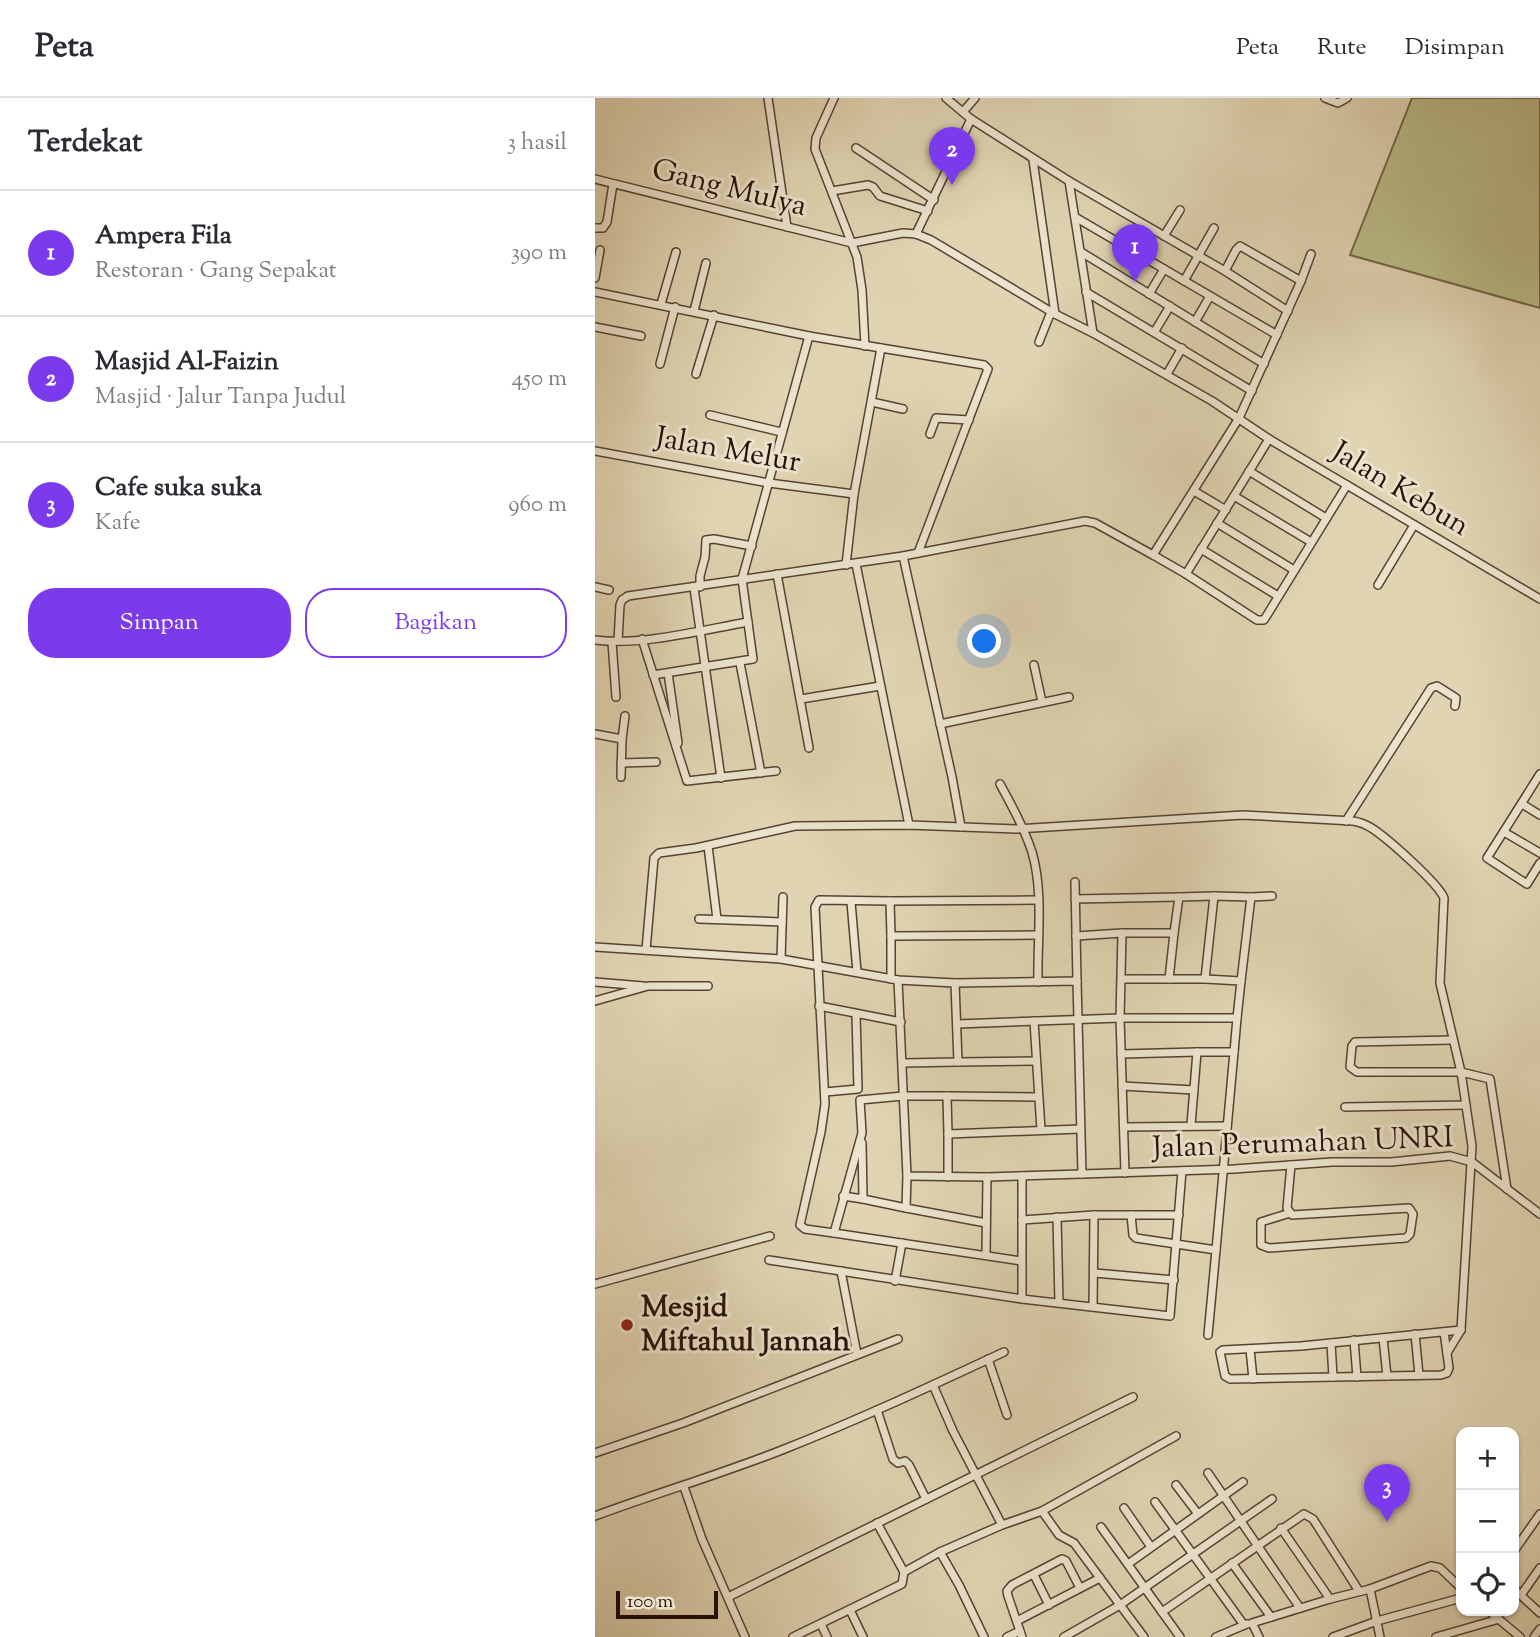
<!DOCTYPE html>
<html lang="id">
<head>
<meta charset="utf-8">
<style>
  :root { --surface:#fff; --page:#f7f7f7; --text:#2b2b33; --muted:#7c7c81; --line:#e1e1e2; --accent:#7c3aed }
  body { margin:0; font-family:"Sorts Mill Goudy",serif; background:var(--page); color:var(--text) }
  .controls { position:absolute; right:21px; bottom:21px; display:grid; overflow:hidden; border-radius:14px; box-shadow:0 2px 5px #0004 }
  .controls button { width:63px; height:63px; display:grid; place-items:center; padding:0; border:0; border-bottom:2px solid var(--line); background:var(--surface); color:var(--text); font:35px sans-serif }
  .scale { position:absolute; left:21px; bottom:18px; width:102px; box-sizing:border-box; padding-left:7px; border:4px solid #281107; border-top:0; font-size:19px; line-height:24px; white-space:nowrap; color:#281107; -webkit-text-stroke:5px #ebe3cd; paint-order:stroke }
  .you { position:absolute; left:390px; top:544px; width:24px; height:24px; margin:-18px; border:5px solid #fff; border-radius:50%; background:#1a73e8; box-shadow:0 0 0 10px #1a73e833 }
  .badge { display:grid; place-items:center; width:46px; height:46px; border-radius:50%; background:var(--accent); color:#fff; font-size:23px; font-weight:700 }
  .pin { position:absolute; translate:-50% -58px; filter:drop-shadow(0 2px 4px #0008) }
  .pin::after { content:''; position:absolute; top:37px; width:24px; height:21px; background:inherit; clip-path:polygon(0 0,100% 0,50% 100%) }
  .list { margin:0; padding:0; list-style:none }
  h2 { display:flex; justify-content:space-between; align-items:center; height:91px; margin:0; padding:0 28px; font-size:30px }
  h2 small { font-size:23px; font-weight:400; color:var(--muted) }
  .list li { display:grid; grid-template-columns:46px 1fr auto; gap:21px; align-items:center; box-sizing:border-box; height:126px; padding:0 28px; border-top:2px solid var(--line) }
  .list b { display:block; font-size:26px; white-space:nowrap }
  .list p { margin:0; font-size:23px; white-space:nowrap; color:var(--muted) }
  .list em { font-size:23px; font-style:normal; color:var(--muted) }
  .actions { display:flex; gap:14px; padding:21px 28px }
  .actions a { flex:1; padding:16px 0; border:2px solid var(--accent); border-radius:28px; text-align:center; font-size:24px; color:var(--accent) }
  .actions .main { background:var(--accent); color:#fff }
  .icon { flex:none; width:38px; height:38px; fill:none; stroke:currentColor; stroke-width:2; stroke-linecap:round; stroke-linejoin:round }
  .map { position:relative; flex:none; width:945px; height:1539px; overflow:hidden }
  header { display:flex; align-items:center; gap:42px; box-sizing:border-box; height:98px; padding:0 35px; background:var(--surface); border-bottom:2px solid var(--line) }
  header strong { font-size:33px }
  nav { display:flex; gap:38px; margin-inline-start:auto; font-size:24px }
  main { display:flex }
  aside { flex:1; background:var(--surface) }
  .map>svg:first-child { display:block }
  .green { fill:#babb87; stroke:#716647; stroke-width:2 }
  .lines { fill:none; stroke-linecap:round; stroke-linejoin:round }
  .minor-casing { stroke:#564232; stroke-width:10 }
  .minor { stroke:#ebe3cd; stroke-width:7 }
  .poi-dot { fill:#8f2418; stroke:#ebe3cd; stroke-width:2.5 }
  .labels { text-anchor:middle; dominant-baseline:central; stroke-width:6; stroke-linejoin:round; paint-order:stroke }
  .street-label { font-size:30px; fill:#281107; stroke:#ebe3cd }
  .poi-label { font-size:30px; font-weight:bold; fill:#281107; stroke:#ebe3cd; text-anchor:start }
</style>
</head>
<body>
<header>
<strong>Peta</strong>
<nav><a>Peta</a><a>Rute</a><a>Disimpan</a></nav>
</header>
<main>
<aside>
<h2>Terdekat<small>3 hasil</small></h2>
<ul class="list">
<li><span class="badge">1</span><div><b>Ampera Fila</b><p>Restoran · Gang Sepakat</p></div><em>390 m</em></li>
<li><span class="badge">2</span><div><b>Masjid Al-Faizin</b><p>Masjid · Jalur Tanpa Judul</p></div><em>450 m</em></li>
<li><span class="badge">3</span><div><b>Cafe suka suka</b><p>Kafe</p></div><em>960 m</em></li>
</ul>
<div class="actions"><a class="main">Simpan</a><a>Bagikan</a></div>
</aside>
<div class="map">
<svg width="945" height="1539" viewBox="0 0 945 1539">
  <rect width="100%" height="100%" fill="#e0d4b2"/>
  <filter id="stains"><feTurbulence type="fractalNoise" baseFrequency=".00286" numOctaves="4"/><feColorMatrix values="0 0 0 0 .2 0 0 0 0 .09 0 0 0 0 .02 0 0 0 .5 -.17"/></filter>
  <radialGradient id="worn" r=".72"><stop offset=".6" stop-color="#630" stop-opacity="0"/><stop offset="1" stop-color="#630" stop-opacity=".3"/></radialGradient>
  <!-- green -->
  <polygon class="green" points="817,0 945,0 945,210 755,157"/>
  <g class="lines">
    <!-- minor casing -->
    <g class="minor-casing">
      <g id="minor">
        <polyline points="173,0 192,129"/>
        <polyline points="239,0 221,40 220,51 262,159 267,192 270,248"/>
        <polyline points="351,0 376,21 474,83 498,235"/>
        <polyline points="730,0 743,5 752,0"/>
        <polyline points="368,14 380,0"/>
        <polyline points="261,50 339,102"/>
        <polyline points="438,62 460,216"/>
        <polyline points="0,81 257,145 308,135 321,136 336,142 460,216 498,235 617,303 674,341 945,501"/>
        <polyline points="474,83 630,173 693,213"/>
        <polyline points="237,93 273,87 278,89 285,98 333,113"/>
        <polyline points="480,119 682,237"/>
        <polyline points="0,130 8,130 12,124 18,86"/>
        <polyline points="321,136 376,21"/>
        <polyline points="569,138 585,112"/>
        <polyline points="486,154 669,266"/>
        <polyline points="630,173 641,152 645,148 706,183"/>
        <polyline points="0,180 5,152"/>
        <polyline points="589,183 619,130"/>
        <polyline points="0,194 214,238"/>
        <polyline points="491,194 657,293"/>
        <polyline points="554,196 569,171"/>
        <polyline points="66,206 81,154"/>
        <polyline points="99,213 111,165"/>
        <polyline points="600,224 615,198"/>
        <polyline points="0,229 46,238"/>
        <polyline points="560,233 575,208"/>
        <polyline points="444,244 456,214"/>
        <polyline points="65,266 80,209"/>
        <polyline points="101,276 119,217"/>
        <polyline points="572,276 587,250"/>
        <polyline points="277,304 308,311"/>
        <polyline points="115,317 186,334"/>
        <polyline points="335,336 341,320 374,322"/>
        <polyline points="674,341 591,476 662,522 669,522 752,387"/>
        <polyline points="0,353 174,385 259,396"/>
        <polyline points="654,373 731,420"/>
        <polyline points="599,393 631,412"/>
        <polyline points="639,398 716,444"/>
        <polyline points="622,425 699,472"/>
        <polyline points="606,451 683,498"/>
        <polyline points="308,458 357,679 366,729"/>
        <polyline points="261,466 314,727"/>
        <polyline points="251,467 259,396 286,250 389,267 393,271 323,455"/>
        <polyline points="182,476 214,650"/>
        <polyline points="591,476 558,457 644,320 706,183 716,156"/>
        <polyline points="783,487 819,427"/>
        <polyline points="0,489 14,492"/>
        <polyline points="105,489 105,478 110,459 111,442 119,441 157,448"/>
        <polyline points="99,490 126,680"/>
        <polyline points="47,541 92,683 181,673"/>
        <path d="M0,542C46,548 107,532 153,524"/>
        <polyline points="23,543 25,507 27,502 33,498 308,458 490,423 500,425 558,457"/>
        <polyline points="17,544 21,599"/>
        <polyline points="145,565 166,675"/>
        <polyline points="439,567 447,604"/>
        <polyline points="73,575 83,645"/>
        <polyline points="58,577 158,561 147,481 214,238 286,250"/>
        <polyline points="206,601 285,588"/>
        <polyline points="345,626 474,599"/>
        <polyline points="0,636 27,641 26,679"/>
        <polyline points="27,641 30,618"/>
        <polyline points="26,665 61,664"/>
        <polyline points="945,676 892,760 932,786 945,765"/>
        <path d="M405,686C417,708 429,730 437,754C449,795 442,842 443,884"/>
        <polyline points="927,706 945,717"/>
        <polyline points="751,723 836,590 842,588 861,600 860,608"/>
        <polyline points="909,734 945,755"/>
        <polyline points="113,748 122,821"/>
        <polyline points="480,784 482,883"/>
        <polyline points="480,801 584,799"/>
        <polyline points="256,804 262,874"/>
        <polyline points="104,821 187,824"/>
        <polyline points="527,835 579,835 574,881"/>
        <polyline points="579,835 584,799 619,798"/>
        <polyline points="296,838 295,803 443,802"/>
        <polyline points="481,838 527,835 525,920 642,920 639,954"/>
        <polyline points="0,849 186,861 303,882 360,885 482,883 487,1076 639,1071 737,1064 796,1064 855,1058 877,1064 945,1116"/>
        <path d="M51,852L59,760L64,755L101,750L200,728L314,727L421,731L648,717L758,723C765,724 772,727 778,731C793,741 843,785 849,800L845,885L866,974L877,1048L866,1232L706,1248L628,1252L625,1254L630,1278L635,1281L846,1277L852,1275L854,1270L849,1234"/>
        <polyline points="186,861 188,799"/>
        <polyline points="296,881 296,838 442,837"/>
        <polyline points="527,881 610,881 646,883 642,920"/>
        <polyline points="610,881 619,798 656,799"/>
        <polyline points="303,882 312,1078 392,1079 487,1076"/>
        <polyline points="646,883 656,799 677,798"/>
        <polyline points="0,884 48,888"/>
        <polyline points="360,885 363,964 441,963"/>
        <polyline points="0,903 53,888 113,888"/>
        <polyline points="224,908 306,924"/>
        <polyline points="439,923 446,1032"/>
        <polyline points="362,926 525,920 530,1075"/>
        <polyline points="858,942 760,944 757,948 755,969 762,974 866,974 895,981 912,1091"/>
        <polyline points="526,956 602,954"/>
        <polyline points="308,965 363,964"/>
        <polyline points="527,988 599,992"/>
        <polyline points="230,994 263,991 261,916"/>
        <polyline points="352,998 442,999"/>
        <polyline points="750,1009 871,1007"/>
        <polyline points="529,1029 632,1028"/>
        <polyline points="267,1045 268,1101 311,1110"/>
        <polyline points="312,1078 311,1110 391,1125"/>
        <polyline points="353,1079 353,1036"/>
        <polyline points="248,1098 268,1101"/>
        <polyline points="695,1115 666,1124 666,1147 674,1150 811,1140 815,1136 818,1116 814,1110 697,1117 692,1110 696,1067"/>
        <polyline points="584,1117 536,1117 538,1137 541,1140 621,1152 639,954 602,954 596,1027"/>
        <polyline points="462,1119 464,1205"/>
        <polyline points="427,1122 499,1117"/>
        <polyline points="239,1135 210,1131 205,1127 226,1034 230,1006 220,809 224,802 295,803"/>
        <polyline points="391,1157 392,1079"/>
        <polyline points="174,1162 427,1201 427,1078"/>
        <polyline points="426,1163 239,1135 267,1035 265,1002 308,998 352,998 353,1036 485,1031"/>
        <polyline points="246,1173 262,1256"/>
        <polyline points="500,1175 579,1182"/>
        <polyline points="300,1183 307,1145"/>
        <polyline points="0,1186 175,1138"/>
        <polyline points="427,1201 575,1218 587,1073"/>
        <polyline points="498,1209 499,1117 536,1117"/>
        <polyline points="820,1236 824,1277"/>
        <polyline points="613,1237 621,1152"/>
        <polyline points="788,1240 792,1278"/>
        <polyline points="759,1242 762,1279"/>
        <polyline points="736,1245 738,1279"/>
        <polyline points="655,1251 658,1281"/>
        <polyline points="852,1255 866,1232"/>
        <polyline points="393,1261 412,1317"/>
        <polyline points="338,1287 358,1333 407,1427"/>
        <polyline points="282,1312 298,1361 303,1365 310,1363 314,1367 331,1401"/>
        <polyline points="0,1355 88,1325 303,1241"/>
        <polyline points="613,1375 705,1510"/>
        <polyline points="581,1387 603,1416"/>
        <polyline points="89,1389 107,1441 150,1539"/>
        <polyline points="560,1404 649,1527"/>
        <polyline points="529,1410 556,1449"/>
        <polyline points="447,1413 464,1437 479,1445 549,1539"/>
        <path d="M0,1418C62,1395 126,1376 187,1352C263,1322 336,1288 409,1254"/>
        <polyline points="506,1429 585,1539"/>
        <polyline points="686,1430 735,1501"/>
        <polyline points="919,1453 945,1416"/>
        <polyline points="345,1454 364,1487 389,1539"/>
        <polyline points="637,1465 676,1519"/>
        <polyline points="533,1466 648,1384"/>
        <polyline points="309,1474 345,1454 407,1427 447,1413 581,1338"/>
        <polyline points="439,1477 454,1507"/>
        <polyline points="775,1491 785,1539"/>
        <polyline points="919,1491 945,1515"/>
        <polyline points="926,1497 945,1470"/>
        <polyline points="133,1499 538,1299"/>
        <polyline points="255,1512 268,1539"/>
        <polyline points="894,1513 925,1539"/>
        <polyline points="567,1514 709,1416 718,1421 764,1493"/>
        <polyline points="422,1523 505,1480"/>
        <polyline points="226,1526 232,1539"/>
        <polyline points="198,1539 307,1486 309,1474 282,1425"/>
        <polyline points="412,1539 425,1533"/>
        <polyline points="427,1539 413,1498 412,1493 417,1487 467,1461 471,1463 485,1490"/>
        <polyline points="469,1539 525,1507 677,1401"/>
        <polyline points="621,1539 652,1526"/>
        <polyline points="664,1539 657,1525 735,1501 775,1491 836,1468 845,1470 866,1490"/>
        <polyline points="738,1539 782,1523 866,1500"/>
        <polyline points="841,1539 904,1521"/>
        <polyline points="939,1539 945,1531"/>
      </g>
    </g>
    <!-- minor -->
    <use href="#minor" class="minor"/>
  </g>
  <!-- markers -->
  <circle class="poi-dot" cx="32" cy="1227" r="7"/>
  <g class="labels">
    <!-- street labels -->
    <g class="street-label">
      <text transform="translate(134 91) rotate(14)">Gang Mulya</text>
      <text transform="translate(133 353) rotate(10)">Jalan Melur</text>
      <text transform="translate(805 392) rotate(31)">Jalan Kebun</text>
      <text transform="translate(708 1046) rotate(-2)">Jalan Perumahan UNRI</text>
    </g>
    <!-- poi labels -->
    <g class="poi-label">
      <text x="46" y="1210">Mesjid<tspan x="46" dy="34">Miftahul Jannah</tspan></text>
    </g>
  </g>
  <rect width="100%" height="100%" filter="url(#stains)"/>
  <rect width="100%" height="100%" fill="url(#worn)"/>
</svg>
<div class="controls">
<button>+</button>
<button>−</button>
<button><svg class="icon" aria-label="locate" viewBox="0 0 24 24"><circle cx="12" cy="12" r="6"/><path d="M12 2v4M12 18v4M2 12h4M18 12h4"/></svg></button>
</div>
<div class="scale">100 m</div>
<div class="you"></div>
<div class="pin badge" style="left:540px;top:184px">1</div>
<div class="pin badge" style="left:357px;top:87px">2</div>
<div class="pin badge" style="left:792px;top:1424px">3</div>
</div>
</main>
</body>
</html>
